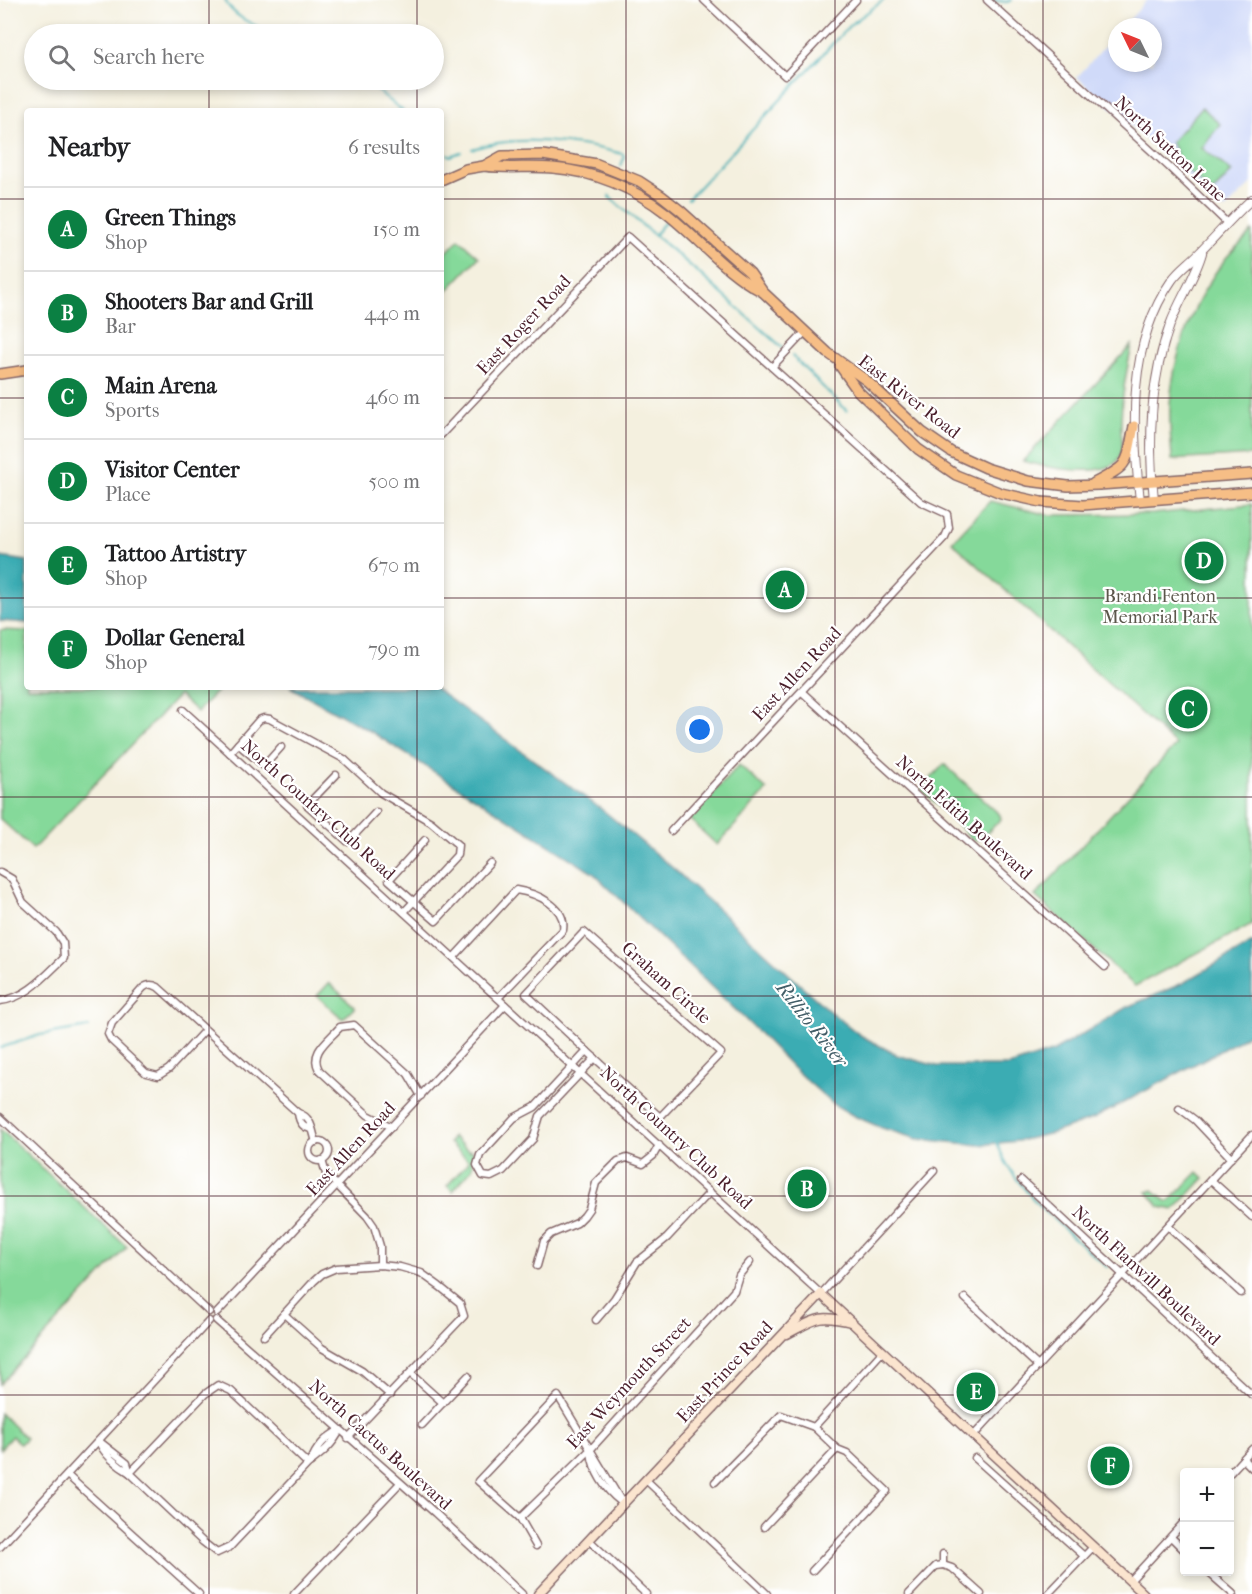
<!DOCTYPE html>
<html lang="en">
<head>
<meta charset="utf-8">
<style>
  :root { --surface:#fff; --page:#f2f2f2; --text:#202124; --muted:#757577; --line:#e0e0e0; --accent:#0b8043 }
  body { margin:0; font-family:"IM FELL French Canon",serif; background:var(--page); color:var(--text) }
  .controls { position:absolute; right:18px; bottom:18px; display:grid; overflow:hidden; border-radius:6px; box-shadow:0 3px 9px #0003 }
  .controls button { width:54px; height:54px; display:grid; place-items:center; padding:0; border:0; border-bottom:2px solid var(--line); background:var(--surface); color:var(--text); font:30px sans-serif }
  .compass { position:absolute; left:1108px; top:18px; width:54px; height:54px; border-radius:50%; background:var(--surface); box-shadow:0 3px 9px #0003; rotate:313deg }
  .you { position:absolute; left:700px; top:730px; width:21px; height:21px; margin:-15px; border:4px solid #fff; border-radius:50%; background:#1a73e8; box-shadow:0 0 0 9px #1a73e833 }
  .badge { display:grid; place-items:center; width:39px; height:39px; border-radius:50%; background:var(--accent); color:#fff; font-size:20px; font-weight:700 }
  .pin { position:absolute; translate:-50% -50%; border:3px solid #fff; box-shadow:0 2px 6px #0006 }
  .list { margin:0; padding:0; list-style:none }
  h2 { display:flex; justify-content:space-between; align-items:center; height:78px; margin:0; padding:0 24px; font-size:26px }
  h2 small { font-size:20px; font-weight:400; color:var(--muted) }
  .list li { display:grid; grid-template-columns:39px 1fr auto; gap:18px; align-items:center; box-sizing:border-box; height:84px; padding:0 24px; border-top:2px solid var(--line) }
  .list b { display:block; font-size:22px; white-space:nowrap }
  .list p { margin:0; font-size:20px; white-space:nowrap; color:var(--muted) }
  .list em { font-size:20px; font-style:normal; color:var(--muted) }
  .icon { flex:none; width:33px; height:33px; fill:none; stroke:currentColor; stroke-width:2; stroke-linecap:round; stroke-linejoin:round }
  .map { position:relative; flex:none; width:1252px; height:1594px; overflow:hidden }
  .search { position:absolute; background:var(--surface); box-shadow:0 3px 9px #0003; left:24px; top:24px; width:420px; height:66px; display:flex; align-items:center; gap:15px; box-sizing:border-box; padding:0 21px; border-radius:33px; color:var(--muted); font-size:22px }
  .panel { position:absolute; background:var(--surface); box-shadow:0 3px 9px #0003; left:24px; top:108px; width:420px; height:582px; border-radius:6px }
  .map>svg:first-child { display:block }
  .built { fill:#d0daf9 }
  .green { fill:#85d99a; stroke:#687c62; stroke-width:1.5 }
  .water { fill:#3aacb3; stroke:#42666f; stroke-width:1.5 }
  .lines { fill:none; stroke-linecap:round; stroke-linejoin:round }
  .stream { stroke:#3aacb3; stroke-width:2 }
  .minor-casing { stroke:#86686a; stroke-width:9 }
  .tertiary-casing { stroke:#86686a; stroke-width:10 }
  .secondary-casing { stroke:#86686a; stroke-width:11 }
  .primary-casing { stroke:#86686a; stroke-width:12 }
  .minor { stroke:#fff; stroke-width:6 }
  .tertiary { stroke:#fff; stroke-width:8 }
  .secondary { stroke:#fbe5cf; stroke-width:8 }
  .primary { stroke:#f6be86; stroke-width:9 }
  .grid { fill:none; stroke:#4a1f2b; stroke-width:1.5; stroke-opacity:0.55 }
  .labels { text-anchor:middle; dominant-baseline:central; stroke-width:4.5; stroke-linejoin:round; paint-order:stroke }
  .street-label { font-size:18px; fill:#4a1f2b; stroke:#fff }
  .park-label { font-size:18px; fill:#5c574c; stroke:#fff }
  .water-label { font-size:20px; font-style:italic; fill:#435e68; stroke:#fff }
</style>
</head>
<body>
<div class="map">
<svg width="1252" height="1594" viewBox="0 0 1252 1594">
  <rect width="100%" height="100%" fill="#fff"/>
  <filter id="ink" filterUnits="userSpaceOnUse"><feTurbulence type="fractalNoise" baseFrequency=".0167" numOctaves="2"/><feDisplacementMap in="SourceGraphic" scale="12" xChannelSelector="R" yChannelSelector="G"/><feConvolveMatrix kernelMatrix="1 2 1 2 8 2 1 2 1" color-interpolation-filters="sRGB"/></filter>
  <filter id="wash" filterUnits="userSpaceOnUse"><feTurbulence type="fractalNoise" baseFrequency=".008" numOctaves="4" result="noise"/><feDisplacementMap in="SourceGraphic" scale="24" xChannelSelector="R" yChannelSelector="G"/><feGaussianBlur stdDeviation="1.35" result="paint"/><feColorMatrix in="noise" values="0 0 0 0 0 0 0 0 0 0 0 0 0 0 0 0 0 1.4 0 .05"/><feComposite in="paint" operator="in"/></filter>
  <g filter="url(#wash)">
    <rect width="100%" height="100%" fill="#f4f0df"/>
    <!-- built -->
    <polygon class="built" points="1147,0 1252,0 1252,183 1225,210 1077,77 1117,33 1117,63 1153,63 1153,27 1123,27"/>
    <!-- green -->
    <g class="green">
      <polygon points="1202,107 1220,124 1202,148 1232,172 1212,193 1173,157 1177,153 1171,142"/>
      <path d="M1252,231V455L1172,460C1171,442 1169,423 1170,404C1173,353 1194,299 1226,258C1234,249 1244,240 1252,231Z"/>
      <polygon points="459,239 479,257 442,296 441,255 443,256"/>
      <path d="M1132,345C1126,374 1121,398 1121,428C1121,439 1125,451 1118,460C1104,479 1043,467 1023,461Z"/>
      <polygon points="990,501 1049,515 1153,514 1252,504 1252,924 1135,986 1035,896 1176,745 952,542"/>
      <polygon points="0,630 27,631 27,687 221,687 197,712 179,695 33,849 0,819"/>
      <polygon points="944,764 1000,815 1001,819 981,839 973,840 921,789"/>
      <polygon points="739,765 767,790 717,845 689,819"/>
      <polygon points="329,983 355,1007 343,1019 317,996"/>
      <polygon points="0,1129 127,1247 0,1384"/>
      <polygon points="453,1137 469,1151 471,1150 474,1153 472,1169 453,1191 447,1186 469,1161 449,1143"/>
      <polygon points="1198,1172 1204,1178 1174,1210 1160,1207 1147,1192 1153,1190 1168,1202"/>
      <polygon points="0,1413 26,1438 20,1444 12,1436 0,1449"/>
    </g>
    <!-- water -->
    <g class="water">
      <polygon points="0,557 27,561 27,623 0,621"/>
      <polygon points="290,687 433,687 604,811 674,869 827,1009 860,1035 897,1055 937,1066 1009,1066 1054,1051 1127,1007 1183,983 1252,943 1252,1031 1238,1041 1095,1118 1053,1133 1018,1141 979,1145 917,1139 882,1128 854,1116 833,1104 794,1069 747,1021 593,873 370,731"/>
    </g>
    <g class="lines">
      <!-- stream -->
      <g class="stream">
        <path d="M225,0C233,18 257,26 274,34"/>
        <polyline points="991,0 1007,2 1011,0"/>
        <polyline points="364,80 403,111"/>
        <polyline points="441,143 442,145"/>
        <path d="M472,149C517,134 578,142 623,154L624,158L621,166"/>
        <polyline points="448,154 450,156 461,152"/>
        <polyline points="610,196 609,197 685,261 783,348"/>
        <polyline points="688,199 850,25 884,0"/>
        <polyline points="654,235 666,221"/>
        <polyline points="792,356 847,411"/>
        <polyline points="0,1048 40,1035 89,1027"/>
        <path d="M997,1142C1012,1190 1070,1233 1107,1267"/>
      </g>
    </g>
  </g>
  <g filter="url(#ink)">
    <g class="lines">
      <!-- minor casing -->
      <g class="minor-casing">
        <g id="minor">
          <polyline points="704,0 785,76 856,0"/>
          <polyline points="987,0 1170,168 1227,223"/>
          <polyline points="772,367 805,332"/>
          <polyline points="441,435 628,237 921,502 947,514 949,528 945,537 671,831"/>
          <polyline points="802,692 1105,967"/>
          <polyline points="183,710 821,1294 934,1171"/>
          <polyline points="238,744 264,766 281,747"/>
          <polyline points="230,753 259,720 264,718 270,719 344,759 381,793 431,822 458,845 457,855 404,912"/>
          <polyline points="336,775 307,805 348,842 376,812"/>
          <polyline points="425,840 389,880 436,921 490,863"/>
          <path d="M0,872L12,879L23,902L56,932L63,943L64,958C45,976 27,998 0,1001"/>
          <polygon points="584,932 721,1053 660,1117 587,1051 526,994"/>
          <path d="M454,957L516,890C536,893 567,906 563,930L498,998"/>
          <path d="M205,1030L169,1069L158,1076L146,1073L111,1040L108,1034L112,1023L143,988C148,984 152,984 158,987L298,1113C312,1117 312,1130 316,1142"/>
          <polyline points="587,1051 535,1107 514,1118 480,1155 477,1165 483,1176 491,1177 503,1171 533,1139 540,1116 595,1058"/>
          <polyline points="1179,1108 1195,1120 1231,1158"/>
          <path d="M298,1113C299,1122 302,1128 312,1129"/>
          <polyline points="0,1117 209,1312"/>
          <path d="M392,1127L368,1115L319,1070C309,1052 329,1040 340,1027L354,1025L408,1074L421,1096"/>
          <circle cx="319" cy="1151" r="10"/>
          <polyline points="322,1160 326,1174 367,1216 374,1226 380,1246 380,1265"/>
          <polyline points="1021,1180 1252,1395"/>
          <polyline points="1211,1180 1252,1217"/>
          <polyline points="1168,1226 1241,1293"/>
          <polyline points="537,1266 544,1241 551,1234 577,1223 584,1216 589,1209 596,1183 618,1161 627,1158 643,1164 653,1156 659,1145"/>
          <polyline points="965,1298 1038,1366"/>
          <polyline points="217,1313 505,1005"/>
          <polyline points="284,1314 322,1348 362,1371 390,1395"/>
          <polyline points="216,1320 435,1513 522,1594"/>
          <polyline points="596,1320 614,1299 637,1262 667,1238 710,1192"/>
          <polyline points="264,1336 314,1281 322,1274 336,1268 380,1265 400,1267 421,1273 439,1286 460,1303 464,1316 348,1438"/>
          <polyline points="411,1374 443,1403"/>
          <polyline points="422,1425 468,1376"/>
          <polyline points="974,1435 1252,1135"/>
          <path d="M99,1441L127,1463L130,1473C118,1466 103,1454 99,1441Z"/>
          <path d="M591,1452C593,1471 605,1490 620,1501"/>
          <polyline points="975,1458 1084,1556"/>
          <polyline points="1243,1459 1252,1468"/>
          <path d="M308,1464L231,1391L218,1385L205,1394L130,1473L203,1542L217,1553L230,1547L308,1464C321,1454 333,1445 340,1430C327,1436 315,1448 311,1462"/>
          <polyline points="1230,1473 1252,1449"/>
          <polyline points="67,1475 199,1594"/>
          <polyline points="646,1480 767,1594"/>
          <polyline points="715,1482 781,1415 814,1427 883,1351"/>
          <polyline points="623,1504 558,1396 478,1481 520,1518 591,1449 734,1291 739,1275 750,1262"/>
          <polyline points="520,1518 536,1546"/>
          <polyline points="764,1527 837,1449"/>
          <polyline points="1171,1537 1184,1550"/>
          <polyline points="589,1540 646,1594"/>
          <polyline points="0,1547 209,1321"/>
          <polyline points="943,1565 952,1568 981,1594"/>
          <polyline points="812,1571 887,1491 847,1453 837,1449 814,1427"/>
          <polyline points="1208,1572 1233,1594"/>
          <polyline points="1130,1581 1184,1522"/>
          <polyline points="294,1594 400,1483"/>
          <polyline points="909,1594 933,1569 936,1566 943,1565 943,1554"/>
          <polyline points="1048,1594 1093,1547"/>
        </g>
      </g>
      <!-- tertiary casing -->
      <g class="tertiary-casing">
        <g id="tertiary">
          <path d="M1154,500C1148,442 1150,380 1170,325C1179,300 1195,278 1202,253"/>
          <path d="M1140,501C1132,428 1127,344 1172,280C1180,269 1192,261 1201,251C1218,234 1234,215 1252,199"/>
        </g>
      </g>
      <!-- secondary casing -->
      <g class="secondary-casing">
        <g id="secondary">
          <path d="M787,1334C816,1319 818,1314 851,1322"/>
          <polyline points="538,1594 821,1294 1144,1594"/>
        </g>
      </g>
      <!-- primary casing -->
      <g class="primary-casing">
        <g id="primary">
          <path d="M484,166C507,169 530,166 553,168C593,171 634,188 666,213C698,238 725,272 761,291"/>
          <polyline points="441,180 466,169 484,166 502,156 543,155 597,164 639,181 662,196 681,211 750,273 763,292 828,353 867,381 922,432 951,452 986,468 1028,481 1068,486 1099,485 1252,474"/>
          <polyline points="840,366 857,390 918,449 956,475 1001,493 1041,502 1083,505 1252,492"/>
          <polyline points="0,374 27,370"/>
          <path d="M1094,483C1131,464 1126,465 1134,426"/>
        </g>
      </g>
      <!-- minor -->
      <use href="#minor" class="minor"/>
      <!-- tertiary -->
      <use href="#tertiary" class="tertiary"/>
      <!-- secondary -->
      <use href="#secondary" class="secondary"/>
      <!-- primary -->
      <use href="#primary" class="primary"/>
    </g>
  </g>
  <!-- grid -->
  <path class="grid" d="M209,0V34M417,0V34M626,0V1594M835,0V1594M1043,0V1594M209,80V111M417,80V111M0,199H27M441,199H1252M0,398H27M441,398H1252M0,598H27M441,598H1252M209,687V1594M417,687V1594M0,797H1252M0,996H1252M0,1196H1252M0,1395H1252"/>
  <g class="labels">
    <!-- street labels -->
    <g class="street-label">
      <text transform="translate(1170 149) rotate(43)">North Sutton Lane</text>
      <text transform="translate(524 325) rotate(-47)">East Roger Road</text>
      <text transform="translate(909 397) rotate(38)">East River Road</text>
      <text transform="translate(797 674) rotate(-47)">East Allen Road</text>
      <text transform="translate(318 810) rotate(42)">North Country Club Road</text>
      <text transform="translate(964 818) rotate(42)">North Edith Boulevard</text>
      <text transform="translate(666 983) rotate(42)">Graham Circle</text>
      <text transform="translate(676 1138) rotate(43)">North Country Club Road</text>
      <text transform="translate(351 1149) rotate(-47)">East Allen Road</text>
      <text transform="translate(1146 1276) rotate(43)">North Flanwill Boulevard</text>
      <text transform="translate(725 1372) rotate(-47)">East Prince Road</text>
      <text transform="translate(629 1383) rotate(-47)">East Weymouth Street</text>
      <text transform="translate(380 1445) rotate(42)">North Cactus Boulevard</text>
    </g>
    <!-- park labels -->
    <g class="park-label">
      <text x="1160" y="596">Brandi Fenton<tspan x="1160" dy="21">Memorial Park</tspan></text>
    </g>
    <!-- water labels -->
    <g class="water-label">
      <text transform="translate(812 1024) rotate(52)">Rillito River</text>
    </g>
  </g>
</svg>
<div class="controls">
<button>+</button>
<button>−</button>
</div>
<svg class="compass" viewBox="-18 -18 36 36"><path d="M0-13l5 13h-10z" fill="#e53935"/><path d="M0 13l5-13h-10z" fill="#757577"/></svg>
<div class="you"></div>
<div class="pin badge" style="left:785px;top:590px">A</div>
<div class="pin badge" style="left:807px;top:1189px">B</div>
<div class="pin badge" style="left:1188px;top:709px">C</div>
<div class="pin badge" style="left:1204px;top:561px">D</div>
<div class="pin badge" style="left:976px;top:1392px">E</div>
<div class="pin badge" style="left:1110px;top:1466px">F</div>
<div class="search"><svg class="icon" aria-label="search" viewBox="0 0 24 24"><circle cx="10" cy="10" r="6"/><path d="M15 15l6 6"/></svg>Search here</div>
<section class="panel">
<h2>Nearby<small>6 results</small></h2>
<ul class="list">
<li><span class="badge">A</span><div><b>Green Things</b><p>Shop</p></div><em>150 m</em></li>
<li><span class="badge">B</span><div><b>Shooters Bar and Grill</b><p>Bar</p></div><em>440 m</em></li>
<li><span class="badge">C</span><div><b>Main Arena</b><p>Sports</p></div><em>460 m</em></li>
<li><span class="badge">D</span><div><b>Visitor Center</b><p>Place</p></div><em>500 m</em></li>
<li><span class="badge">E</span><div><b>Tattoo Artistry</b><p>Shop</p></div><em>670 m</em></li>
<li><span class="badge">F</span><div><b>Dollar General</b><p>Shop</p></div><em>790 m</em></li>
</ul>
</section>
</div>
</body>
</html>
